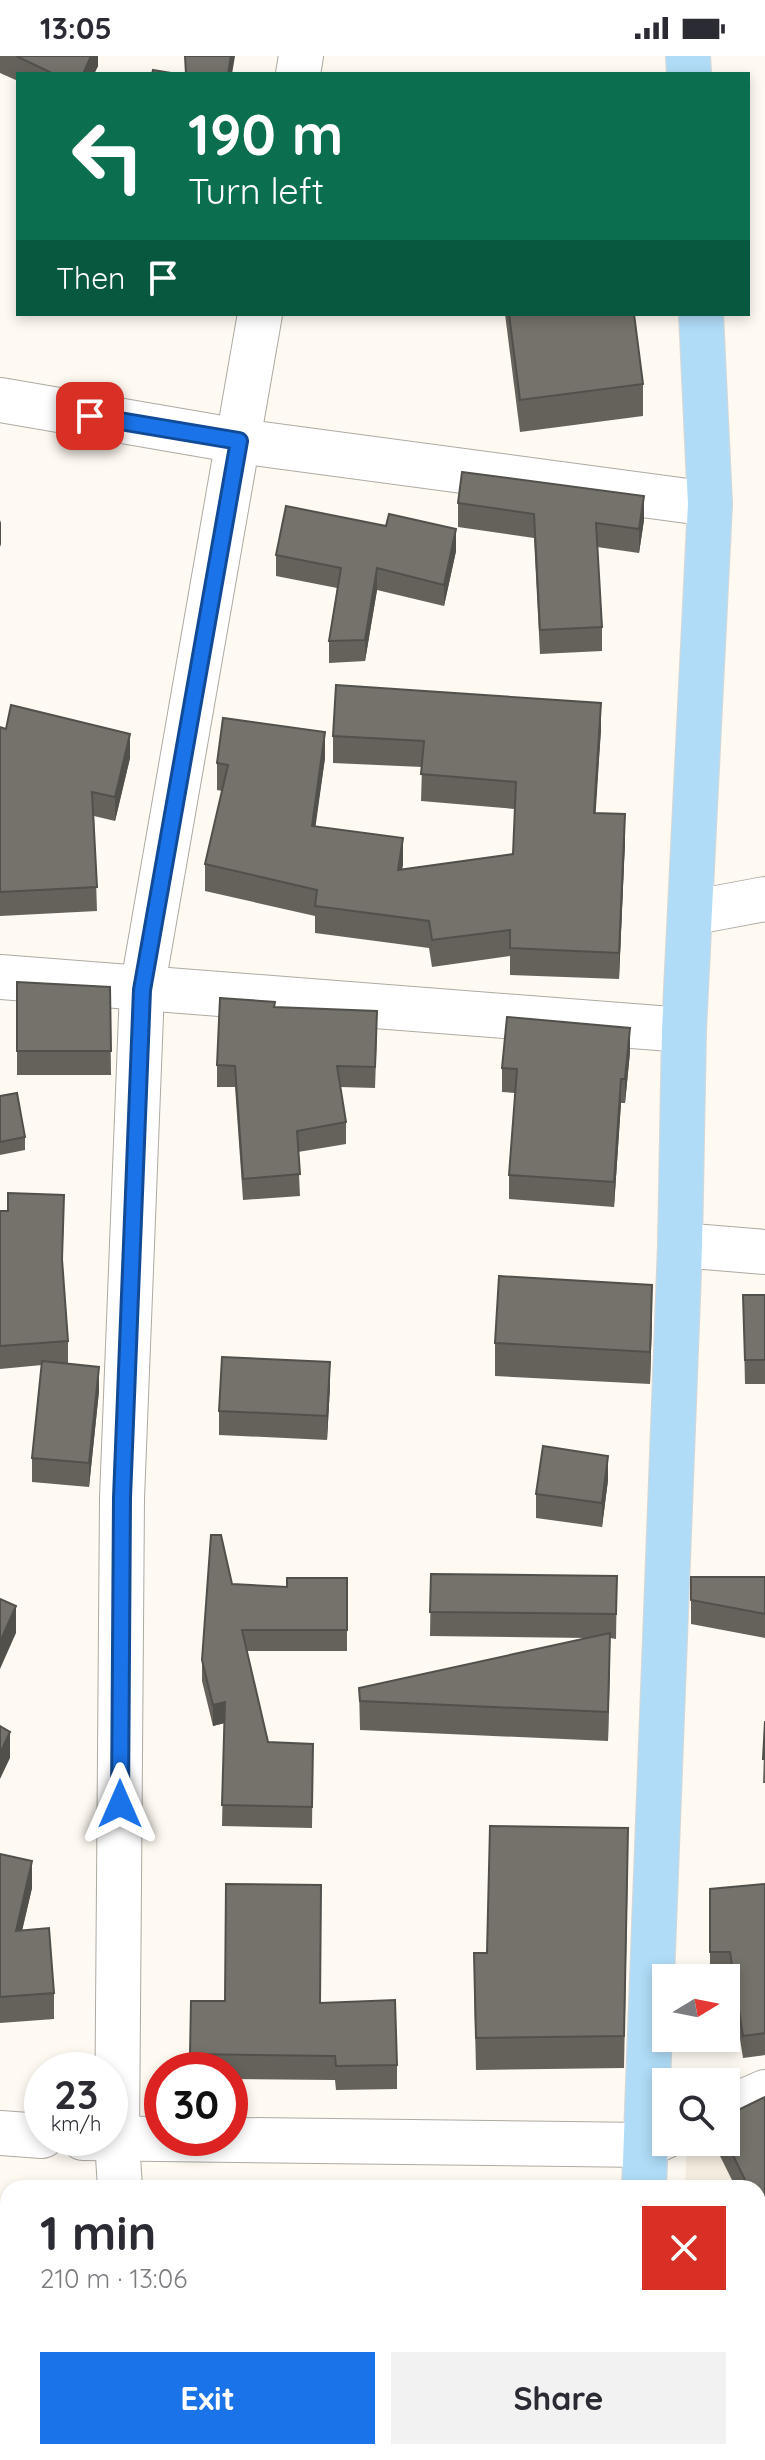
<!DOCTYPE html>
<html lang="en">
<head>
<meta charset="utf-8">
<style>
  :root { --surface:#fff; --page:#f2f2f3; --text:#2b2b33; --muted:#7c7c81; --accent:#1a73e8 }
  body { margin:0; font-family:Quicksand,sans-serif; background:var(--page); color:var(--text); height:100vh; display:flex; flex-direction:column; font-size:30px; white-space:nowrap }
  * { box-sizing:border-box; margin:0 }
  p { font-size:26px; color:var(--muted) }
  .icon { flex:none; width:44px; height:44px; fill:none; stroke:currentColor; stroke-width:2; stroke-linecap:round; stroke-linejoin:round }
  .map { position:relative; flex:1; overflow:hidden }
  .side { position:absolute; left:0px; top:2124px; width:766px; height:280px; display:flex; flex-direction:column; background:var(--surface); border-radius:24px 24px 0 0; box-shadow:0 4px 12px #0003 }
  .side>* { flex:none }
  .top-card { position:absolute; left:16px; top:16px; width:734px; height:244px; border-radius:0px; box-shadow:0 4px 12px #0003; background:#0b6e4f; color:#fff; overflow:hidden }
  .needle { width:52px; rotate:80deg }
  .fabs { position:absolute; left:652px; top:1908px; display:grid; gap:16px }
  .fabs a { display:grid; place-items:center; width:88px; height:88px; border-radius:0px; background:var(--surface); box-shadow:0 4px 12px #0003; font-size:40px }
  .speed { position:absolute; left:24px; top:1996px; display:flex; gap:16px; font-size:40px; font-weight:700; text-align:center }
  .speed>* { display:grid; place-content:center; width:104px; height:104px; border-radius:50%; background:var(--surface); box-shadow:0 4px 12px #0003; line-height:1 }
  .speed small { font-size:20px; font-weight:400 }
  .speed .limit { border:12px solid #d22; background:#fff; color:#111 }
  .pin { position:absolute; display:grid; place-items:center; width:68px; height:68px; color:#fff; margin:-34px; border-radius:16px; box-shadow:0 4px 12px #0006 }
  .me { position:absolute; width:88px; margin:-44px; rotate:0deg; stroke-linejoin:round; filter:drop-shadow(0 0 6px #0008) }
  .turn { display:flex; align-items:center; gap:28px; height:168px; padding:0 40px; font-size:36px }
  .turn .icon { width:104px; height:104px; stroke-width:2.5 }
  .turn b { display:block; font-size:56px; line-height:68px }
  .then { display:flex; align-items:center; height:76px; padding:0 40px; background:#0003; gap:16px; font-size:30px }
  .round { display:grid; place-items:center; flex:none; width:84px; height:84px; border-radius:0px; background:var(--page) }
  .summary { display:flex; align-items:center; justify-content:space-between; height:136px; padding:0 40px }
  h1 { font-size:48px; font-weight:800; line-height:60px }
  .button { display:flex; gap:16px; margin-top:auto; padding:16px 40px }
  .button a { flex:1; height:92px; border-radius:0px; background:var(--accent); color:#fff; font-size:32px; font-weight:800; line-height:92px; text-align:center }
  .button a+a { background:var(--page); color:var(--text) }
  .status { display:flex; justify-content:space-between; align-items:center; height:56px; padding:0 40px; background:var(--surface); direction:ltr }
  .status svg { height:22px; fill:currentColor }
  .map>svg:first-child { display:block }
  .built { fill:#f5eddf }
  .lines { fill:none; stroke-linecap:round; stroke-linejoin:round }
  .minor-casing { stroke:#aeaaa2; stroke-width:46 }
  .major-casing { stroke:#d7d7d6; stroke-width:46 }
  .minor { stroke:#fff; stroke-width:44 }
  .major { stroke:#b0dcf7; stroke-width:44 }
  .wall { fill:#65625c }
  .shaded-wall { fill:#52504b }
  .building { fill:#75726b; stroke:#52504b; stroke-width:2 }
  .route-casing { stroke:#114b97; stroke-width:20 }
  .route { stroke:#1a73e8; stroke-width:14 }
</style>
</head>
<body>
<div class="status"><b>13:05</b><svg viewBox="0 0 49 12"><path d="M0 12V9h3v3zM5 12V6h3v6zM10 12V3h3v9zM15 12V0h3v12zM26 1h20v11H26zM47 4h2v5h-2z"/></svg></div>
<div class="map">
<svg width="765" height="2404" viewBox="0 0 765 2404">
  <rect width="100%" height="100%" fill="#fef9f1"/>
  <!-- built -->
  <polygon class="built" points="765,2041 765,2404 690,2404 687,2396 758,2396 758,2132 685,2132 687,2086 726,2086"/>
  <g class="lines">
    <!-- minor casing -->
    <g class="minor-casing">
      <g id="minor">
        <polyline points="298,18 301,0"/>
        <polyline points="0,344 239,385 710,448"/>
        <polyline points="690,857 765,843"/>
        <polyline points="0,921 684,974"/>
        <polyline points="680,1189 765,1196"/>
        <polyline points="726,2053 765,2036"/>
        <polyline points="0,2077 42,2080"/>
        <polyline points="83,2082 646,2089 666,2080"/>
        <polyline points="120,2132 117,2084 122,1442 142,934 260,258"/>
        <polyline points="0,2268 8,2271"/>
        <polyline points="142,2396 143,2404"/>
        <polyline points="519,2396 555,2404"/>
      </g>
    </g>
    <!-- major casing -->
    <g class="major-casing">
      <g id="major">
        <polyline points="688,0 689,18"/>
        <polyline points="644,2132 680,1189 684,974 710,448 701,258"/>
        <polyline points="632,2404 632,2396"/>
      </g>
    </g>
    <!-- minor -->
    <use href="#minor" class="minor"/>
    <!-- major -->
    <use href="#major" class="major"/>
  </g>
  <!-- wall -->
  <g class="wall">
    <polygon points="0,0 98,0 98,10 94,18 18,18 18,25 0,17"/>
    <polygon points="505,258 634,258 643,328 643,360 520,376"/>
    <polygon points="458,447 644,464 639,497 597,491 602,571 602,595 540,598 534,482 458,471"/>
    <polygon points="456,495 444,550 377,534 365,605 329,607 329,585 337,532 276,520 276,499"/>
    <polygon points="0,671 130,702 115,765 94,760 97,855 0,860"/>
    <polygon points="601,673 595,757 625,785 619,923 510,919 510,900 432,911 429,892 315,877 315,860 205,835 205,808 222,735 217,734 217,707 325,702 315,770 403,808 402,813 513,798 515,753 421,745 422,711 333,707 333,680"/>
    <polygon points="17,926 110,931 111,1019 17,1019"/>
    <polygon points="275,951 377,976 375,1032 340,1031 346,1066 346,1088 298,1096 300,1140 243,1144 235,1031 217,1031 217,1009"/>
    <polygon points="630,996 625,1047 621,1047 614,1151 509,1143 509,1119 515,1037 502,1036 502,1012"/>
    <polygon points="0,1040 25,1081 25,1094 0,1099"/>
    <polygon points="0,1155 64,1161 62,1210 68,1285 68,1307 65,1307 99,1335 89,1431 32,1426 32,1402 42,1309 0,1313"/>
    <polygon points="743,1239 765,1239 765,1328 745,1328"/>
    <polygon points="652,1261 650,1328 495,1320 495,1287"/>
    <polygon points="330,1330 327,1384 219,1379 219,1355"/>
    <polygon points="608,1424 602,1471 536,1462 536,1438"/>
    <polygon points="431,1518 617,1520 616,1583 610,1582 608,1685 360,1674 359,1632 587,1582 430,1580"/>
    <polygon points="765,1521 765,1582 691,1568 691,1544"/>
    <polygon points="347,1522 347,1595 247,1595 268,1686 313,1688 312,1772 222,1770 224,1667 213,1670 202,1625 202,1604 232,1528 287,1531"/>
    <polygon points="765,1665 765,1727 763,1727"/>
    <polygon points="0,1798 32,1832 22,1874 54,1937 54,1963 0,1967"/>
    <polygon points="628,1805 624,2012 476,2014 474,1929 487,1897"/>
    <polygon points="765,1828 765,1999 743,2002 730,1918 710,1918 710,1833"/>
    <polygon points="191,1945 320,1947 397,2009 397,2033 336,2034 335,2024 230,2023 230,2014 190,2014"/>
    <polygon points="765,2041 765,2213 758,2214 758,2132 736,2132 716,2092 716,2086 726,2086 726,2060"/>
    <polygon points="758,2257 765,2404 753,2404 750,2396 758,2396"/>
    <polygon points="0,2293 8,2294 8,2365 1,2364 0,2371"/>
  </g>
  <!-- shaded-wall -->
  <g class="shaded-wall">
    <polygon points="91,0 98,0 98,10 94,18 83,18"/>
    <polygon points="231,0 235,0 232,18 228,18"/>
    <polygon points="644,440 644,464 639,497 639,473"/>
    <polygon points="1,464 1,488 0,491 0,467"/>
    <polygon points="456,473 456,495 444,550 444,529"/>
    <polygon points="377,512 377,534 365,605 365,584"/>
    <polygon points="601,647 601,673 594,783 594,757"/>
    <polygon points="325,676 325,702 312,796 312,770"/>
    <polygon points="130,678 130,702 115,765 115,741"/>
    <polygon points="625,758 625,785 619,923 619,897"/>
    <polygon points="403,782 403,808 398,840 398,814"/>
    <polygon points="630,972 630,996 625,1047 625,1023"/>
    <polygon points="621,1023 621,1047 614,1151 614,1126"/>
    <polygon points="652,1229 652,1261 650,1328 650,1296"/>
    <polygon points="330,1306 330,1330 327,1384 327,1360"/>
    <polygon points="99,1311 99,1335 89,1431 89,1407"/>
    <polygon points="608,1400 608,1424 602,1471 602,1447"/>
    <polygon points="16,1550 16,1577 0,1613 0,1586"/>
    <polygon points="610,1577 610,1607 608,1685 608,1656"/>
    <polygon points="225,1646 225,1667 213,1670 213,1649"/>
    <polygon points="10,1676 10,1702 0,1723 0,1697"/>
    <polygon points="32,1805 32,1832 16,1901 16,1875"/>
  </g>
  <!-- building -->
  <g class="building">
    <polygon points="16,0 91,0 83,18 54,18"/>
    <polygon points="185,0 231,0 228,18 186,18"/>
    <polygon points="153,14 177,18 152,18"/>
    <polygon points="509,258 634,258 643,328 520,344"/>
    <polygon points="462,416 644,440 639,473 596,467 602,571 540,574 534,458 458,447"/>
    <polygon points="286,450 386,470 389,458 456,473 444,529 377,512 365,584 329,585 341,512 276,499"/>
    <polygon points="336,629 601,647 594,757 625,758 619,897 510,892 510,874 432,884 429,865 315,850 317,834 205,808 228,709 217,707 223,662 325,676 312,770 403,782 398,814 513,798 516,726 421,718 424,685 333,680"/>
    <polygon points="11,649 130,678 115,741 92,736 97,831 0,836 0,671 6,673"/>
    <polygon points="17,926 110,931 111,995 17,995"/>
    <polygon points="220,942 275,946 274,951 377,955 375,1011 337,1010 346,1066 297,1075 300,1118 243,1123 235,1010 217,1009"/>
    <polygon points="507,961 630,972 625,1023 621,1023 614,1126 509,1119 517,1013 502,1012"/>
    <polygon points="17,1037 25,1081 0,1086 0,1040"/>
    <polygon points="8,1137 64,1139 62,1203 68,1285 0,1290 0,1155 8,1155"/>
    <polygon points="499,1220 652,1229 650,1296 495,1287"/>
    <polygon points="743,1239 765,1239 765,1304 745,1304"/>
    <polygon points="222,1301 330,1306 327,1360 219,1355"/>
    <polygon points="42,1305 99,1311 89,1407 32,1402"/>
    <polygon points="543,1390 608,1400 602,1447 536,1438"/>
    <polygon points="211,1479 221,1479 232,1528 287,1531 287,1522 347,1522 347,1574 242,1574 268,1686 313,1688 312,1751 222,1749 225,1646 213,1649 202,1604"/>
    <polygon points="431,1518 617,1520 616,1558 430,1556"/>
    <polygon points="691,1521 765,1521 765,1558 691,1544"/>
    <polygon points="0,1543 16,1550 0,1586"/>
    <polygon points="610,1577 608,1656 360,1645 359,1632"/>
    <polygon points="765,1665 765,1703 763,1703"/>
    <polygon points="0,1670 10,1676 0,1697"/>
    <polygon points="490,1770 628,1772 624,1980 476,1982 474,1897 487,1897"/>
    <polygon points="0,1798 32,1805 16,1875 49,1872 54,1937 0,1941"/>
    <polygon points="226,1828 321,1829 320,1947 395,1944 397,2009 336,2010 335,2000 190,1998 191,1945 225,1945"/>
    <polygon points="765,1828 765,1977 743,1980 730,1896 710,1896 710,1833"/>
    <polygon points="765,2041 765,2186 758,2187 758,2132 749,2132 726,2085 726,2060"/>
    <polygon points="765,2255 765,2404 763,2404 758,2390 758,2257"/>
    <polygon points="0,2293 8,2294 8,2342 1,2341 0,2348"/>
  </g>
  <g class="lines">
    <!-- route casing -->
    <g class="route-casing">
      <polyline id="route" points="90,360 239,385 142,934 122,1442 120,1748"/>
    </g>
    <!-- route -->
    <use href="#route" class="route"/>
  </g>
</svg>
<div class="fabs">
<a><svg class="needle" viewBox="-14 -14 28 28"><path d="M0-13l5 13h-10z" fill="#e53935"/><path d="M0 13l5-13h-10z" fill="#7c7c81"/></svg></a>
<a><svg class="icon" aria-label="search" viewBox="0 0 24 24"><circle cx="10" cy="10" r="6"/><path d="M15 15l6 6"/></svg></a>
</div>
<div class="speed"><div>23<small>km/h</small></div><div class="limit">30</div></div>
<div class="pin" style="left:90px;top:360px;background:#d93025"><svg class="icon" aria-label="arrive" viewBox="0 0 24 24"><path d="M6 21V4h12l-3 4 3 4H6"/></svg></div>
<svg class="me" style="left:120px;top:1748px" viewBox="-20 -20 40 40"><path d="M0-17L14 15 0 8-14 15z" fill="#1a73e8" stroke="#fff" stroke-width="4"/></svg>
<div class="top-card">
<div class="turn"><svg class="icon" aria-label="left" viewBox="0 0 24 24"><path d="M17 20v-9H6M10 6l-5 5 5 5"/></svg><div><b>190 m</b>Turn left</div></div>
<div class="then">Then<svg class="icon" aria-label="arrive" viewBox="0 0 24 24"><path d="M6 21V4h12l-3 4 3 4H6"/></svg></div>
</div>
<section class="side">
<div class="summary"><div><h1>1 min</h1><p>210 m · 13:06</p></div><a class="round" style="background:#d93025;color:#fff"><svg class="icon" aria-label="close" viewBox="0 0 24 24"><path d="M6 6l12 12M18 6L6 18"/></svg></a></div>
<div class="button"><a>Exit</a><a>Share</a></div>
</section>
</div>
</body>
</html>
